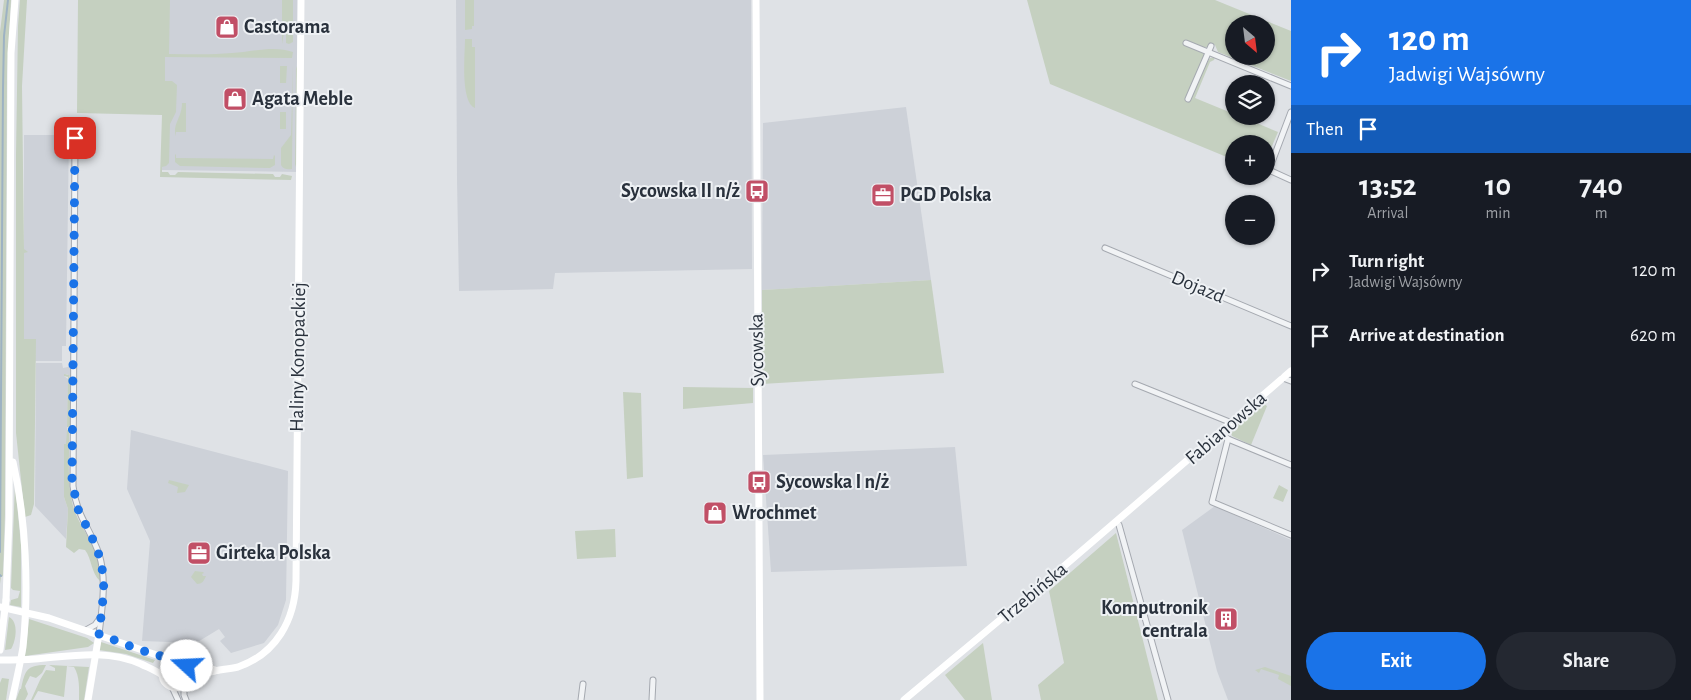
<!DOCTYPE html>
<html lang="en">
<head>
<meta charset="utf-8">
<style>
  :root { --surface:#171b24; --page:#242831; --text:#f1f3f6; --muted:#9ea1a6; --accent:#1a73e8 }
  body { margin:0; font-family:"Alegreya Sans",sans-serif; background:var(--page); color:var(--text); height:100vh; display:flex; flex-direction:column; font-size:19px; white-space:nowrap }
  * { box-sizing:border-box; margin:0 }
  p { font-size:16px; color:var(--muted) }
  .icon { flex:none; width:28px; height:28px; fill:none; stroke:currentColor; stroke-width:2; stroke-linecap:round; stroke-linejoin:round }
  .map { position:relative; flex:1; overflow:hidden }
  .details { display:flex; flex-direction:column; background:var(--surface); width:400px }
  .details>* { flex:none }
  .top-card { background:#1a73e8; color:#fff; overflow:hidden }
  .needle { width:32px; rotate:152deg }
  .buttons { position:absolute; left:1225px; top:15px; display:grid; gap:10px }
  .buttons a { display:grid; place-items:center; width:50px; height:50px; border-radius:50%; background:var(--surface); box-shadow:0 1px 4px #0004; font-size:25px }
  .pin { position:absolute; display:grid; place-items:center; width:42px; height:42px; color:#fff; margin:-21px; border-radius:10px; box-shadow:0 2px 8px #0006 }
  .me { position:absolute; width:55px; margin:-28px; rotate:290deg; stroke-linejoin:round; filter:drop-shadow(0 0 4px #0008) }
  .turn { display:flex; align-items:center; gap:18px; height:105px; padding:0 15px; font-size:22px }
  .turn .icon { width:65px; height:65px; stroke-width:2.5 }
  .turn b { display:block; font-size:35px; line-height:42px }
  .then { display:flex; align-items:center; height:48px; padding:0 15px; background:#0003; gap:10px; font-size:19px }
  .eta { display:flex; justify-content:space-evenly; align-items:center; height:85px; text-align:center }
  .eta b { font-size:30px; font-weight:700; line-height:35px }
  .cta { display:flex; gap:10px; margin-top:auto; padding:10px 15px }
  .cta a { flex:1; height:58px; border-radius:30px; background:var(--accent); color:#fff; font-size:20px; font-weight:700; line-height:58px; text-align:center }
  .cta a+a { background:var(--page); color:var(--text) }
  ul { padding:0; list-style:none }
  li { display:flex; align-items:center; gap:15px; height:65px; padding:0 15px }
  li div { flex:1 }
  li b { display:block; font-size:19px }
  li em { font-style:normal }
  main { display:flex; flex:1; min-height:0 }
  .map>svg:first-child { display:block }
  .built { fill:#cdd1d8 }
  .green { fill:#c5d0c0; fill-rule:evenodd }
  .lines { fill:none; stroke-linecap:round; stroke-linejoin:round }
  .stream { stroke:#9db2c3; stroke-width:2 }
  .street-casing { stroke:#a5a9b0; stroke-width:7 }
  .street { stroke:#f1f3f5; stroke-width:5 }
  .secondary { stroke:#fff; stroke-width:7 }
  .secondary-bridge { stroke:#fff; stroke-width:7 }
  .route { stroke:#1a73e8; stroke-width:9; stroke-dasharray:0 16.2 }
  .labels { text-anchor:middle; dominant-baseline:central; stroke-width:4; stroke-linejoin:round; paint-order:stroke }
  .poi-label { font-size:20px; font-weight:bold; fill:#29313c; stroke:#eef1f4; text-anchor:start }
  .street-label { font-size:20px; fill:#29313c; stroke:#eef1f4 }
</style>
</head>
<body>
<main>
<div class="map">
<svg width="1291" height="700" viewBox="0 0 1291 700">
  <rect width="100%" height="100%" fill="#dfe2e6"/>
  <!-- built -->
  <g class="built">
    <polygon points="164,0 301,0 299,172 162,170"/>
    <polygon points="456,0 751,0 752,269 555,273 553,289 459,291 457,179"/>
    <polygon points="906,107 931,280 762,290 763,123"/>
    <polygon points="24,135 69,135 66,346 62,346 62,361 24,361"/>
    <polygon points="36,363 62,363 63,368 68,367 71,363 71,378 67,374 64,376 68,379 67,445 64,445 64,497 68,509 66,539 35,506"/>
    <polygon points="131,430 288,471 286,600 278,625 264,643 231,653 220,641 225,637 219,629 196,643 142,641 150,541 127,489"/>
    <polygon points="955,447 967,566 771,572 763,455"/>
    <polygon points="1215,506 1291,540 1291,700 1228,700 1217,671 1182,530"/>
  </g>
  <!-- green -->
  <g class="green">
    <polygon points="4,0 11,0 7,75 5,514 3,576 1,577 0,584 0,32"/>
    <polygon points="20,0 27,0 22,86 24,249 28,252 24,253 24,339 36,339 34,504 31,515 25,517 16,433 16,155 18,26"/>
    <path d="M78,0H170L169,54C190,54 211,55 232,53C250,52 275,45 293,52L292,58L165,57V81H172L177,85L176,112L170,124L169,163L166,166L162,167V172H168L170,175H175L178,172L273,174L275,177H280L282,174L292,176L291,180L160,177L162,115L77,113Z"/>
    <polygon points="282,0 293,0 293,42 289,44 286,43 286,33 284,33 282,44"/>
    <polygon points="465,0 474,0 474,26 472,26 472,29 465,30"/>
    <path d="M1027,0H1215L1291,31V81L1218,52L1215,45L1210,43L1208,47H1202L1205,56L1202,61L1207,63L1210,58L1215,57L1214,60L1210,62L1195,98L1234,114V116H1240L1278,132L1266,160V144H1234V160L1050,84ZM1234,24H1266V56H1234Z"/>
    <path d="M465,39H472V47H475V108C460,102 465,54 465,39Z"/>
    <path d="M293,64L292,169C287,170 283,169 281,165V148L291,135Z"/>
    <polygon points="280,66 287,66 286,83 280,83"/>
    <polygon points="296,66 297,69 296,164 295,167"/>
    <path d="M182,103H186V132H176V136C172,124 182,118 182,103Z"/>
    <rect x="280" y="112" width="6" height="17"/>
    <polygon points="176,154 176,158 273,159 274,155 275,156 275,165 270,168 180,166 175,162 175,155"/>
    <polygon points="931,280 944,373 762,384 762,290"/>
    <polygon points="64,374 69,375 70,378 70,427 67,427 68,377 64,376"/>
    <polygon points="683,387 753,388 753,403 683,409"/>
    <polygon points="623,392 641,393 643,477 627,479"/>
    <polygon points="1262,403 1267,406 1251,445 1232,436 1230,430"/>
    <path d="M67,430H69C70,459 65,492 78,519C87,537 105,559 100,581C91,573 92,559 85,550L79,549L74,553L66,547L68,509L64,497V444H66Z"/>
    <polygon points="169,480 189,485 185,492 177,493 178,487 168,483"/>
    <polygon points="15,483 21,545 21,607 10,605 11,600 18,598 20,591 13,590 11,588"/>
    <polygon points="1279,485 1288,490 1283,502 1273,498"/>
    <polygon points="615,529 616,557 577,559 575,531"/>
    <polygon points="1116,533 1158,700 1041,700 1038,685 1064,663 1049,591"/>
    <path d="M195,571L203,572L204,573L202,574L203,576H206C204,581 202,584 197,584L191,577Z"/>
    <path d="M9,617C19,622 16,641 11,649L5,650Z"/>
    <polygon points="29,619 87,638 94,643 88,647 25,656"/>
    <polygon points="101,642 155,660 153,663 126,654 99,650"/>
    <polygon points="983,643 992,700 965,700 945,675"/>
    <path d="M46,665L42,673L36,678L30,676L25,686L28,694L25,700H16L20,689H21C25,671 26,665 46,665Z"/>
    <path d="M49,665L89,667L84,700H79C79,689 80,677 74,667L67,666L64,697L38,691L33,700H31L40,680L46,670L55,671V668Z"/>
    <polygon points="1265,667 1291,676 1291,686 1278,679 1279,675 1261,669 1259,673 1255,670"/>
    <polygon points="2,678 9,679 6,700 0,700 0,683"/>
  </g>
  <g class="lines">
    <!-- stream -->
    <g class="stream">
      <polyline points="0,552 3,88 4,36 8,0"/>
      <polyline points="0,575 1,576"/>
    </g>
    <!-- street casing -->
    <g class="street-casing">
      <g id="street">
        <polyline points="1186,43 1291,86"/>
        <polyline points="1188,99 1211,46"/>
        <polyline points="1291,112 1269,170 1291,180"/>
        <path d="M75,138L73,486C76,515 90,528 99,554C107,579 102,609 99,634"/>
        <polyline points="1105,248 1291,326"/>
        <polyline points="1283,378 1291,381"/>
        <polyline points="1135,384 1232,423"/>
        <polyline points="1220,433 1228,439 1291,465"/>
        <polyline points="1228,439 1212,502 1291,535"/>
        <polyline points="1117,522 1119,525 1168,700"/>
        <polyline points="86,630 95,625 100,618"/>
        <polyline points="184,685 184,695 186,700"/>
        <polyline points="172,687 178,700"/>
        <polyline points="581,700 583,684"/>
        <polyline points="652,700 653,680"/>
      </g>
    </g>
    <!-- street -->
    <use href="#street" class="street"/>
    <!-- secondary -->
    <g class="secondary">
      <polyline points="756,0 760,700"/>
      <polyline points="6,600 9,518 11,53 15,0"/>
      <polyline points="0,607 49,618 174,661"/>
      <path d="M0,660C12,660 23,660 35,659C72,656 106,649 141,664C149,668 155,670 162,675"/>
      <circle cx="176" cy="674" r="14"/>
      <polyline points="188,668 209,668 215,670"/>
      <path d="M189,678C198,676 206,673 215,671C222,669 230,669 238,667C276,654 295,620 296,581L301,0"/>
      <path d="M12,700C16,682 20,665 23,647C29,589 26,519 13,462"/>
      <polyline points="88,700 99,634"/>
      <polyline points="904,700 1056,573 1291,371"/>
    </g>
    <!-- secondary-bridge -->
    <polyline class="secondary-bridge" points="0,650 6,600"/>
  </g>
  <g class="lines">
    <!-- route -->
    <path class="route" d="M75,138L72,478L77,507L97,548L102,567L104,590L99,634C115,640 131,647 147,652C157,656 180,659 187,666"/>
  </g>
  <!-- icons -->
  <defs>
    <g id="shop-square" transform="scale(1.25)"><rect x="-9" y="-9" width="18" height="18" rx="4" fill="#c14f66" stroke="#eef1f4"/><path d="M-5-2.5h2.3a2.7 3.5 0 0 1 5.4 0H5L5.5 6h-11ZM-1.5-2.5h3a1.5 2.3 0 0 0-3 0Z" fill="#fff"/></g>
    <g id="bus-square" transform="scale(1.25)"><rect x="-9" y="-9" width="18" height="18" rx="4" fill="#c14f66" stroke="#eef1f4"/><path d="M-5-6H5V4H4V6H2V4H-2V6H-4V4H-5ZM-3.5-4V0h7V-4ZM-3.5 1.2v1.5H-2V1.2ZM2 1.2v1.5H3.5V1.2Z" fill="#fff"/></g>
    <g id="office-square" transform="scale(1.25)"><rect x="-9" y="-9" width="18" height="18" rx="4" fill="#c14f66" stroke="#eef1f4"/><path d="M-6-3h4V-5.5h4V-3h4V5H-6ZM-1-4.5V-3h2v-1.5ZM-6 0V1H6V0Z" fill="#fff"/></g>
    <g id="building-square" transform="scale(1.25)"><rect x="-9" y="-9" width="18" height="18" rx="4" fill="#c14f66" stroke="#eef1f4"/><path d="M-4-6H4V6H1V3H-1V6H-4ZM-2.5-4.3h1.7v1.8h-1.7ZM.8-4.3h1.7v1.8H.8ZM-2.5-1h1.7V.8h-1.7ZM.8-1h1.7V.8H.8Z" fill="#fff"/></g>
  </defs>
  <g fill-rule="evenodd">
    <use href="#shop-square" x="227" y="27"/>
    <use href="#shop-square" x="235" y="99"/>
    <use href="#bus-square" x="757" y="191"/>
    <use href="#office-square" x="883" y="195"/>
    <use href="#bus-square" x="759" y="482"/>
    <use href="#shop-square" x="715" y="513"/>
    <use href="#office-square" x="199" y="553"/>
    <use href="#building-square" x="1226" y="619"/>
  </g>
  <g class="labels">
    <!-- poi labels -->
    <g class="poi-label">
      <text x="244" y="27">Castorama</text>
      <text x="252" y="99">Agata Meble</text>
      <text x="740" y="191" text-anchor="end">Sycowska II n/ż</text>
      <text x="900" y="195">PGD Polska</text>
      <text x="776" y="482">Sycowska I n/ż</text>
      <text x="732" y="513">Wrochmet</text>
      <text x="216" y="553">Girteka Polska</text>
      <text x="1208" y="608" text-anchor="end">Komputronik<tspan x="1208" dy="23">centrala</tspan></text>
    </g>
    <!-- street labels -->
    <g class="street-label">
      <text transform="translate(1198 287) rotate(23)">Dojazd</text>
      <text transform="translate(757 350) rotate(-91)">Sycowska</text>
      <text transform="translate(298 357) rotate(-89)">Haliny Konopackiej</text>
      <text transform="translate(1226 428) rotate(-41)">Fabianowska</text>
      <text transform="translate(1033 593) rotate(-40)">Trzebińska</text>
    </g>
  </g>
</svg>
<div class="buttons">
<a><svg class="needle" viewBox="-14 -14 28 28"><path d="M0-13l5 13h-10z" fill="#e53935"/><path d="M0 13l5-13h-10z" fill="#9ea1a6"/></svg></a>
<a><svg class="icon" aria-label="layers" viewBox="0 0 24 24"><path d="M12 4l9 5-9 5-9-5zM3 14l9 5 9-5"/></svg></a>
<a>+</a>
<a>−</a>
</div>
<div class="pin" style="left:75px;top:138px;background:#d93025"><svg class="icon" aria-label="arrive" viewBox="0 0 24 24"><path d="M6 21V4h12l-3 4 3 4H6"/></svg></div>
<svg class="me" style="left:187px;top:666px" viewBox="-20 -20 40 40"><circle r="19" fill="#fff"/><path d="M0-13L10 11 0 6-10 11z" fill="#1a73e8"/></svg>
</div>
<section class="details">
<div class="top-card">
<div class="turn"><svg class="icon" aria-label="right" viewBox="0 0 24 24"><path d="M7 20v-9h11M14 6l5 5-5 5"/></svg><div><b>120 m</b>Jadwigi Wajsówny</div></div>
<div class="then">Then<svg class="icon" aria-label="arrive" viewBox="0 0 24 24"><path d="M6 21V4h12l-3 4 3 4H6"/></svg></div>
</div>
<div class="eta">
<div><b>13:52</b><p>Arrival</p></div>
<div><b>10</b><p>min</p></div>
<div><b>740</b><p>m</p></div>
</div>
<ul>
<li><svg class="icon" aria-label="right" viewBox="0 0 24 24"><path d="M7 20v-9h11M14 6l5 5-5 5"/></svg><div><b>Turn right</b><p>Jadwigi Wajsówny</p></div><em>120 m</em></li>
<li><svg class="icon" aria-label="arrive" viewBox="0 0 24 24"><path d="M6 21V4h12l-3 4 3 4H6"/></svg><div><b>Arrive at destination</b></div><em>620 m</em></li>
</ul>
<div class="cta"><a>Exit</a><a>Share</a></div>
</section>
</main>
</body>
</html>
